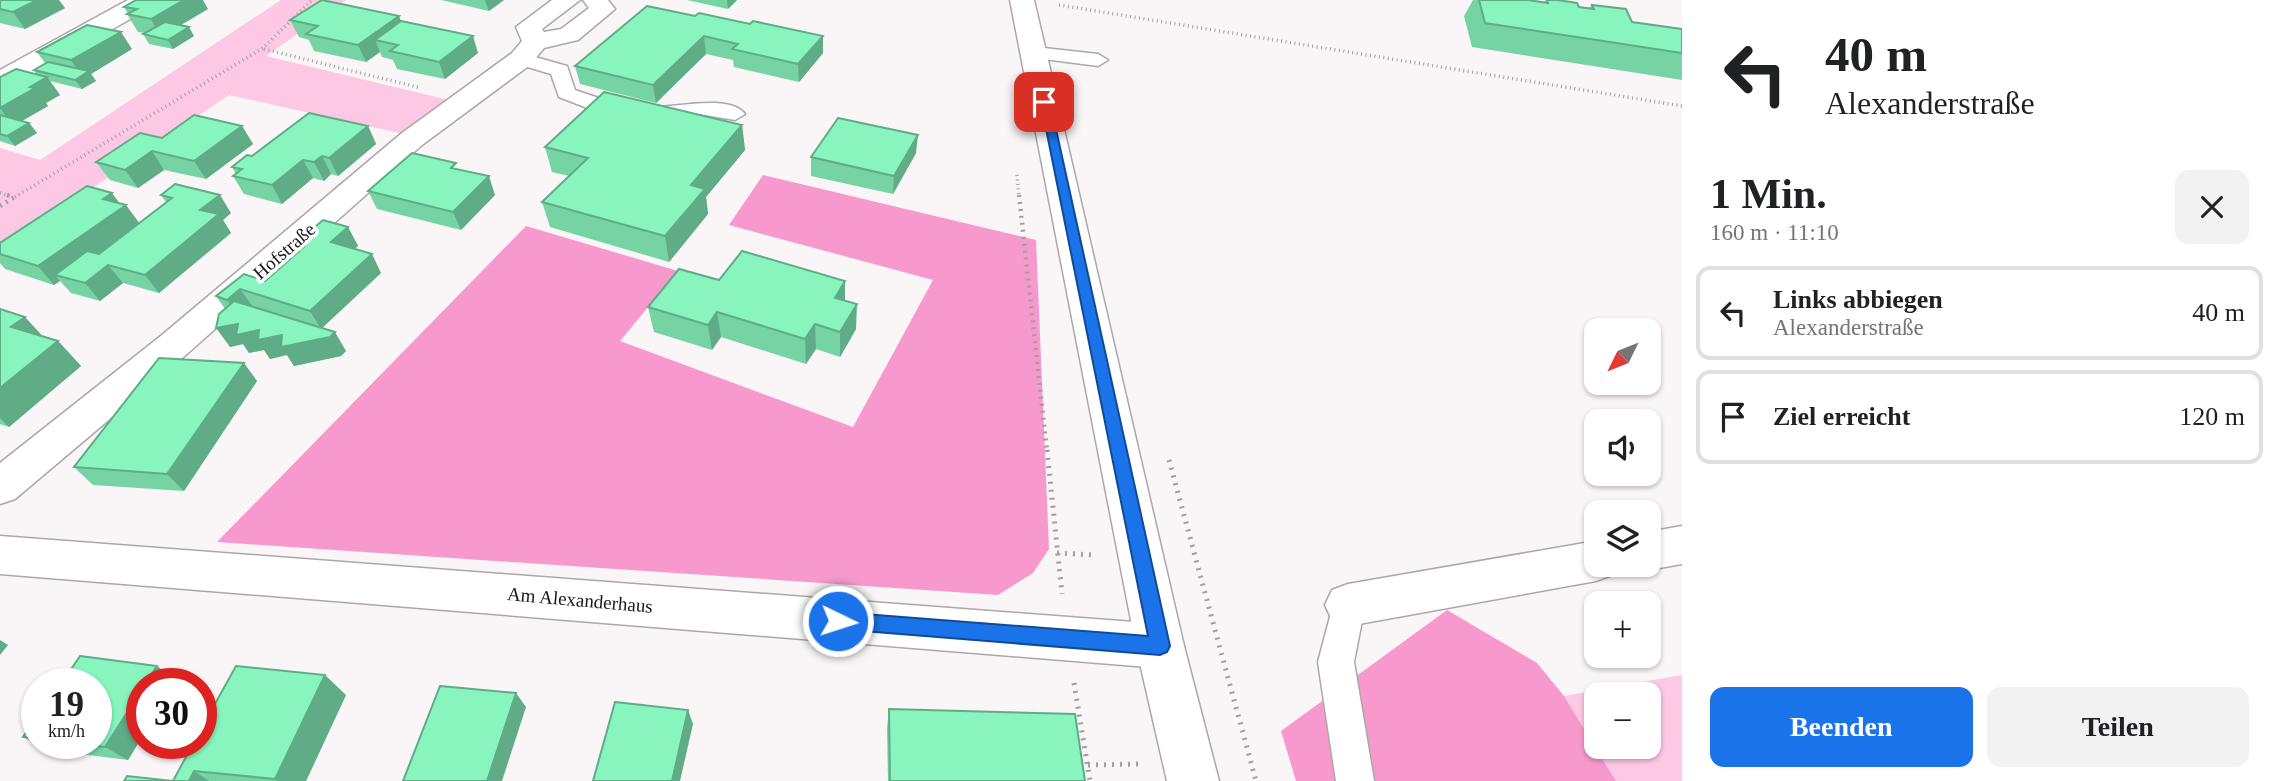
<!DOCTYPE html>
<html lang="de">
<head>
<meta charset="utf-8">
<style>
  :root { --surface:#fff; --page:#f2f2f2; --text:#202124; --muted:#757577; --line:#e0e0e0; --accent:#1a73e8 }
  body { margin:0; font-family:Georgia,serif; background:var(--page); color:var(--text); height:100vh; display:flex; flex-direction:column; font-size:26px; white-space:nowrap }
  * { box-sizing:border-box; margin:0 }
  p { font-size:23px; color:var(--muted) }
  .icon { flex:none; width:38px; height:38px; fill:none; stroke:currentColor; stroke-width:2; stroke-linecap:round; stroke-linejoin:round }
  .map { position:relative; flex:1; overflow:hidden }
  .side { display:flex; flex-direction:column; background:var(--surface); width:595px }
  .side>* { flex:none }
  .hud { background:#fff; color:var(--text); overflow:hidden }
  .needle { width:46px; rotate:227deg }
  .buttons { position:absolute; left:1584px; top:318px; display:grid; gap:14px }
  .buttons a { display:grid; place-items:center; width:77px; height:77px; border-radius:14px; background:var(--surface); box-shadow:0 2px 5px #0004; font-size:35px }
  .speed { position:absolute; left:21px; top:668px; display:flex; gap:14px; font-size:35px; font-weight:700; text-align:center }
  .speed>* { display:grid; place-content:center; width:91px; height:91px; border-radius:50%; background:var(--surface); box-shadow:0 2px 5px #0004; line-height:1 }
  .speed small { font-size:18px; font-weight:400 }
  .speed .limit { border:10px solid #d22; background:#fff; color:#111 }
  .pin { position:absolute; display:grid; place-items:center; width:60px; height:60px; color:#fff; margin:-30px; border-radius:14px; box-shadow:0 4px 10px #0006 }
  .me { position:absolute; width:77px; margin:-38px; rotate:94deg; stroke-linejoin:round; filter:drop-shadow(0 0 5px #0008) }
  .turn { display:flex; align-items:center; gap:24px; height:147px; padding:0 28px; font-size:32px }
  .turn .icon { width:91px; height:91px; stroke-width:2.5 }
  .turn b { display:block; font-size:49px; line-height:60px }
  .round { display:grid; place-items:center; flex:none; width:74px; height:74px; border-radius:14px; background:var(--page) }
  .overview { display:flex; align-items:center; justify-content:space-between; height:119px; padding:0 28px }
  h1 { font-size:42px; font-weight:600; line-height:52px }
  .primary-button { display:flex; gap:14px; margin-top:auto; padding:14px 28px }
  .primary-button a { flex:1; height:80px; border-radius:14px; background:var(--accent); color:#fff; font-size:28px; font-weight:600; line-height:80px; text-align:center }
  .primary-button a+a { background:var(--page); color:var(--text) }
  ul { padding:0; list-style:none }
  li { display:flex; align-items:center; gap:21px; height:94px; margin:0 14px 10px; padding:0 14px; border:4px solid var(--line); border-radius:14px }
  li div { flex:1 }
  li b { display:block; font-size:26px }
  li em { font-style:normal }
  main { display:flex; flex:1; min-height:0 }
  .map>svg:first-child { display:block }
  .green { fill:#fcc8e3; fill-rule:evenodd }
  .forest { fill:#f799cd }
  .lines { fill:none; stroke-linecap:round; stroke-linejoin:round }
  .lane-casing { stroke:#aca7a9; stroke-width:3 }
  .street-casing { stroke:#aca7a9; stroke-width:3 }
  .secondary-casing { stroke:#aca7a9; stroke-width:3 }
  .path-far2 { stroke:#a39fa1; stroke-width:3.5; stroke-dasharray:1 3.5; stroke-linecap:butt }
  .path-far1 { stroke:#a39fa1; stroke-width:4.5; stroke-dasharray:2 5; stroke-linecap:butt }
  .path { stroke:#a39fa1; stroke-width:5; stroke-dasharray:2 6; stroke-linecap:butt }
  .lane { fill:#fff; fill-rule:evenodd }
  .street { fill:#fff; fill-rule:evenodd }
  .secondary { fill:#fff; fill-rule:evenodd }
  .wall { fill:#75d3a4 }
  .shaded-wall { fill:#5fac86 }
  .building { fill:#88f5bf; stroke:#5fac86; stroke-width:2 }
  .route { fill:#1a73e8; stroke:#114b97; stroke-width:2 }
  .labels { text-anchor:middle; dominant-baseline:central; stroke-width:7; stroke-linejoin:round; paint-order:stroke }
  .street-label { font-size:19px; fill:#181717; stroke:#fff }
</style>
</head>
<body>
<main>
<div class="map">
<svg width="1682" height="781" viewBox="0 0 1682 781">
  <rect width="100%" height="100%" fill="#faf5f7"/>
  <!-- green -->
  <g class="green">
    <polygon points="281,0 346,0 266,56 453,101 404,134 229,95 0,251 0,148 40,160"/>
    <path d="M1682,675V781H1616L1564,696ZM1596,695H1648V747H1596Z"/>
  </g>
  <!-- forest -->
  <g class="forest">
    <polygon points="763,175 1036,240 1049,549 1033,573 998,595 217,542 526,226 678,271 620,341 853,427 933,280 729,225"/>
    <polygon points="1447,610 1537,663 1564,696 1616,781 1296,781 1281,731"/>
  </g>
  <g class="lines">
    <!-- lane casing -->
    <g class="lane-casing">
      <g id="lane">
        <polygon points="1035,47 1098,54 1108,60 1098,66 1028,57 1026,53"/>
        <path d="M521,53L567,66L575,90C598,98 619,105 644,107C666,110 729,92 745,114L735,120L692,113L648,120L595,111L559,97L551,74L514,63L511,59L514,55Z"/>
        <polygon points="1348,590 1360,594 1365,605 1354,662 1374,781 1336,781 1318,662 1336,594"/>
      </g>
    </g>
    <!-- street casing -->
    <g class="street-casing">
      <g id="street">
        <polygon points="128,0 158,0 155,5 10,87 0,89 0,70"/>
        <polygon points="552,0 580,0 542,29 544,32 561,29 589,8 583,0 608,0 615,9 578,40 544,48 530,65 422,145 188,353 15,499 0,504 0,463 162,335 402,133 512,53 522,41 516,27"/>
        <polygon points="0,536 1160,624 1177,630 1184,646 1177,662 1160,668 0,574"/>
      </g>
    </g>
    <!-- secondary casing -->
    <g class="secondary-casing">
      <g id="secondary">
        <polygon points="1010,0 1034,0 1184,646 1219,781 1167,781 1136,646"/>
        <polygon points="1682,526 1682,564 1648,570 1634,565 1648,565 1648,532"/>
        <polygon points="1596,541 1596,565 1616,565 1612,575 1596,581 1348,626 1332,620 1325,605 1332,590 1348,584"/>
      </g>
    </g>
    <!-- path-far2 -->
    <g class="path-far2">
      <polyline points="1059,5 1682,106"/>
      <polyline points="264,49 421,88"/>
      <polyline points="1017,175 1019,197"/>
      <polyline points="0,193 13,197"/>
      <polyline points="15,197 263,48 312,0"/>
    </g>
    <!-- path-far1 -->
    <g class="path-far1">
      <polyline points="7,195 13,197"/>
      <polyline points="1019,195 1047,452"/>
      <polyline points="0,206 18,195"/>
    </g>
    <!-- path -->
    <g class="path">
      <polyline points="1047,450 1062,594"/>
      <polyline points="1169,460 1256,781"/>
      <polyline points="1057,553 1094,555"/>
      <polyline points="1074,683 1090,781"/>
      <polyline points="1088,765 1138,764"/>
    </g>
    <!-- lane -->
    <use href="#lane" class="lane"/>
    <!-- street -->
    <use href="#street" class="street"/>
    <!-- secondary -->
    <use href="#secondary" class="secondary"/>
  </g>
  <!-- wall -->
  <g class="wall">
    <polygon points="0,0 65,8 25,29 0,23"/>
    <polygon points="441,0 504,0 489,11"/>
    <polygon points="687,0 737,0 728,9"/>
    <polygon points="1473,0 1528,0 1544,2 1546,0 1558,0 1579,7 1589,8 1592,5 1632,22 1682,29 1682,80 1472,47 1464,16"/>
    <polygon points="647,6 823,53 799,82 734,67 733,60 706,54 656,103 580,84 575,66"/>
    <polygon points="124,7 208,9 180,25 194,36 173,49 149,44 143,34 145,33 138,32 127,14 128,14"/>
    <polygon points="290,20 401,21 478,53 445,79 397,69 393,60 382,57 380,52 366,62 314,51 309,40 299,37"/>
    <polygon points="132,49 91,74 96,81 82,89 50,81 60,95 46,103 48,106 22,121 29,123 37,133 15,146 0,141 0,77 37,75 34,70 45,63 37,52"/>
    <polygon points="742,125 745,150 706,197 708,214 669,262 550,227 542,202 569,176 552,172 545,147"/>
    <polygon points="242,126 253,144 206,179 164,170 138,188 110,180 96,162 162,138"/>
    <polygon points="368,126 376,144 338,176 331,174 324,181 313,178 282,204 244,194 233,176 236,174 232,167 252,156"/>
    <polygon points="916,153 893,194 811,176 811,157"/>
    <polygon points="458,169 495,195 461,230 377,209 368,191"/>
    <polygon points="161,195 231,213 223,220 231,233 159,293 123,283 100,301 71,293 60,281 54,285 5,269 0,263 0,243 119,203 139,223 166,202"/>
    <polygon points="348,227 358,246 354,249 381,273 322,328 346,351 341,356 294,366 287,355 270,359 264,350 249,353 243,344 230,347 225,309 216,296 265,281 300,251 296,243"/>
    <polygon points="719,280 845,301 856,329 840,357 816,349 806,364 721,337 712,350 654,332 648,307"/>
    <polygon points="0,309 44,337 58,341 81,366 9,427 0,424"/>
    <polygon points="257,381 184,491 93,485 74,467"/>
    <polygon points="80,656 157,666 176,681 174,684 142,684 142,737 128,760 48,750 23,737 37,718 37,744 96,744 96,684 61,684"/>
    <polygon points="346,695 306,781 124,781 173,781"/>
    <polygon points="889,709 1085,781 888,781 887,728"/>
  </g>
  <!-- shaded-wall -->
  <g class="shaded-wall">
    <polygon points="37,0 59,0 65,8 25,29 13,12"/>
    <polygon points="184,0 203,0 208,9 161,37 151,19"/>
    <polygon points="485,0 504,0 489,11"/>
    <polygon points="727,0 737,0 728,9"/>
    <polygon points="399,16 406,33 375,40 380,52 366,62 358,45"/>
    <polygon points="189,27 194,36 173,49 168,40"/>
    <polygon points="121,32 132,49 91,74 96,81 82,89 75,80 82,76 71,60"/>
    <polygon points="473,36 478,53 445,79 439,62"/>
    <polygon points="704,36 706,54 656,103 653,85"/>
    <polygon points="823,36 823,53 799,82 798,64"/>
    <polygon points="47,77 60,95 46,103 48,106 13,126 0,108 30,87"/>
    <polygon points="29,123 37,133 15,146 7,136"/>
    <polygon points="742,125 745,150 706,197 708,214 669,262 665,236 691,185"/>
    <polygon points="242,126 253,144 206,179 194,161"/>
    <polygon points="368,126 376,144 338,176 329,158"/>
    <polygon points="918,135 916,153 893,194 894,176"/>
    <polygon points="152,151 164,170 138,188 125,170"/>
    <polygon points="322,156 331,174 324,181 314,162"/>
    <polygon points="303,160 313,178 282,204 272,185"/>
    <polygon points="489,176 495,195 461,230 453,212"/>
    <polygon points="112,193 123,208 126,205 140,224 65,277 55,275 60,281 54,285 38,266 103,199"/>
    <polygon points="220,195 231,213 223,220 231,233 159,293 145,275 200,210"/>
    <polygon points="348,227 358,246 341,261 331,242"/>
    <polygon points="372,254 381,273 321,329 310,311"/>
    <polygon points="108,265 123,283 100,301 85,283"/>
    <polygon points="845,281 845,306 835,298"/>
    <polygon points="240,289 253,307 240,318 227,300"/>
    <polygon points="857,304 856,329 840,357 840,332"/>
    <polygon points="717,312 721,337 712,350 708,325"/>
    <polygon points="25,317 48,342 11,327"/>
    <polygon points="238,324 282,335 335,332 346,351 341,356 294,366 287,355 270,359 264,350 249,353 243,344 230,347 216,328"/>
    <polygon points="815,324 816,349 806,364 805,339"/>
    <polygon points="58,341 81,366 9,427 0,418 0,388"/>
    <polygon points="244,363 257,381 184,491 167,474"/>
    <polygon points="0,640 8,645 0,655"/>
    <polygon points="157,666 176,681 174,684 145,684"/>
    <polygon points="325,675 346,695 306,781 277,781 275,779"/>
    <polygon points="142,689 142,737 128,760 105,747"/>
    <polygon points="516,693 526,707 502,781 487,781"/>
    <polygon points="688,710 693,724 680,781 672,781"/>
    <polygon points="194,771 209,781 189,781"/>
  </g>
  <!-- building -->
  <g class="building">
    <polygon points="0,0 37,0 13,12 0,9"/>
    <polygon points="136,0 184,0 151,19 127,14 137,9 124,7"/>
    <polygon points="322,0 399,16 358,45 306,34 318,26 290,20"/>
    <polygon points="1479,0 1528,0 1548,3 1547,0 1558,0 1577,3 1579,7 1594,9 1592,5 1626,9 1632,22 1682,29 1682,53 1485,23"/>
    <polygon points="647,6 695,16 699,13 750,24 753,21 823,36 798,64 732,49 738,44 704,36 653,85 575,66"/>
    <polygon points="401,21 473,36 439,62 390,51 398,45 375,40"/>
    <polygon points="165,22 189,27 168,40 143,34"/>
    <polygon points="87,25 121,32 71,60 37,52"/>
    <polygon points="48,62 89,71 75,80 34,70"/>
    <polygon points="16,69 47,77 30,87 35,88 0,108 0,77"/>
    <polygon points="604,92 742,125 691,185 705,189 665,236 542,202 588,158 545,147"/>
    <polygon points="309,113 368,126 329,158 322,156 314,162 303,160 272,185 233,176 242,169 232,167 247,155 252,156"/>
    <polygon points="0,115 29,123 7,136 0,134"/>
    <polygon points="194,115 242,126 194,161 152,151 125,170 96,162 140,133 162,138"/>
    <polygon points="838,118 918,135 894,176 811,157"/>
    <polygon points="412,153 456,163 451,168 489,176 453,212 368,191"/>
    <polygon points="175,184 220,195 200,210 219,214 145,275 108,265 85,283 55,275 87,251 99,254 172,198 161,195"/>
    <polygon points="87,186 112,193 103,199 126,205 38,266 0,254 0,243"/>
    <polygon points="323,220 348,227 331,242 372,254 310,311 240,289 227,300 216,296 244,274 265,281 305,246 296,243"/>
    <polygon points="742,251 845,281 835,298 857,304 840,332 815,324 805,339 717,312 708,325 648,307 679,269 719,280"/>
    <polygon points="234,301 335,332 330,337 281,347 282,335 258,340 259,330 236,335 238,324 216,328 219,314"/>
    <polygon points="0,309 25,317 11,327 58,341 0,388"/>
    <polygon points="159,358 244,363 167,474 74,467"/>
    <polygon points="80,656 157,666 145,684 142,684 142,689 105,747 80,744 96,744 96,684 61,684"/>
    <polygon points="236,666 325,675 275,779 194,771 189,781 124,781 127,776 173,781 193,744 201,744 201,729"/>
    <polygon points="440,686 516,693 487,781 403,781"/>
    <polygon points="615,702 688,710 672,781 593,781"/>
    <polygon points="889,709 1075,714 1085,781 890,781"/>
    <polygon points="37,718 37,738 23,737"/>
  </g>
  <!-- route -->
  <polygon class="route" points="1040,99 1050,102 1170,646 1167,652 1160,655 838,629 832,627 829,621 832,614 838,612 1148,636"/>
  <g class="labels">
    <!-- street labels -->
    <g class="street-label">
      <text transform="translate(284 251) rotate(-41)">Hofstraße</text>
      <text transform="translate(580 600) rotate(5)">Am Alexanderhaus</text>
    </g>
  </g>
</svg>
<div class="buttons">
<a><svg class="needle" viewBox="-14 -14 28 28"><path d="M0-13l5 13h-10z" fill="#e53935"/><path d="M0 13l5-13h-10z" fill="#757577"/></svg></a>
<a><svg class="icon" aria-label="sound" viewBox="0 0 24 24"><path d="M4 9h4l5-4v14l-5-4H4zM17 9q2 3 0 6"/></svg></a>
<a><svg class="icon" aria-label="layers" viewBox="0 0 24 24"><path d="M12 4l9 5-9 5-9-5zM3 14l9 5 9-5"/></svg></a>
<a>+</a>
<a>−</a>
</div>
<div class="speed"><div>19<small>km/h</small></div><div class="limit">30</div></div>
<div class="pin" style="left:1044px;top:102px;background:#d93025"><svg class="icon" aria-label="arrive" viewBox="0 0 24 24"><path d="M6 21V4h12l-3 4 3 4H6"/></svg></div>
<svg class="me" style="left:838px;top:621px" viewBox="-20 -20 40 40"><circle r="17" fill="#1a73e8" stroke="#fff" stroke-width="3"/><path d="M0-11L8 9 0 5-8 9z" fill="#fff"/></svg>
</div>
<section class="side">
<div class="hud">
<div class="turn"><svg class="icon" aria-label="left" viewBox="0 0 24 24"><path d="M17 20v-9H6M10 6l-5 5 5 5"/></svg><div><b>40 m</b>Alexanderstraße</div></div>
</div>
<div class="overview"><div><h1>1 Min.</h1><p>160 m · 11:10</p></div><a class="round"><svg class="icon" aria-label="close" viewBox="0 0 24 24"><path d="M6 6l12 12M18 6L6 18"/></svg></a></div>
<ul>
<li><svg class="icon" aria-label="left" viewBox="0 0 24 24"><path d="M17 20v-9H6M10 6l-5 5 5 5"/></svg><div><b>Links abbiegen</b><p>Alexanderstraße</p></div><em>40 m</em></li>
<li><svg class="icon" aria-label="arrive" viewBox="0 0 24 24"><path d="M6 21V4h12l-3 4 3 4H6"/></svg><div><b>Ziel erreicht</b></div><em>120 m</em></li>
</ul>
<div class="primary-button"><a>Beenden</a><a>Teilen</a></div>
</section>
</main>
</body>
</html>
